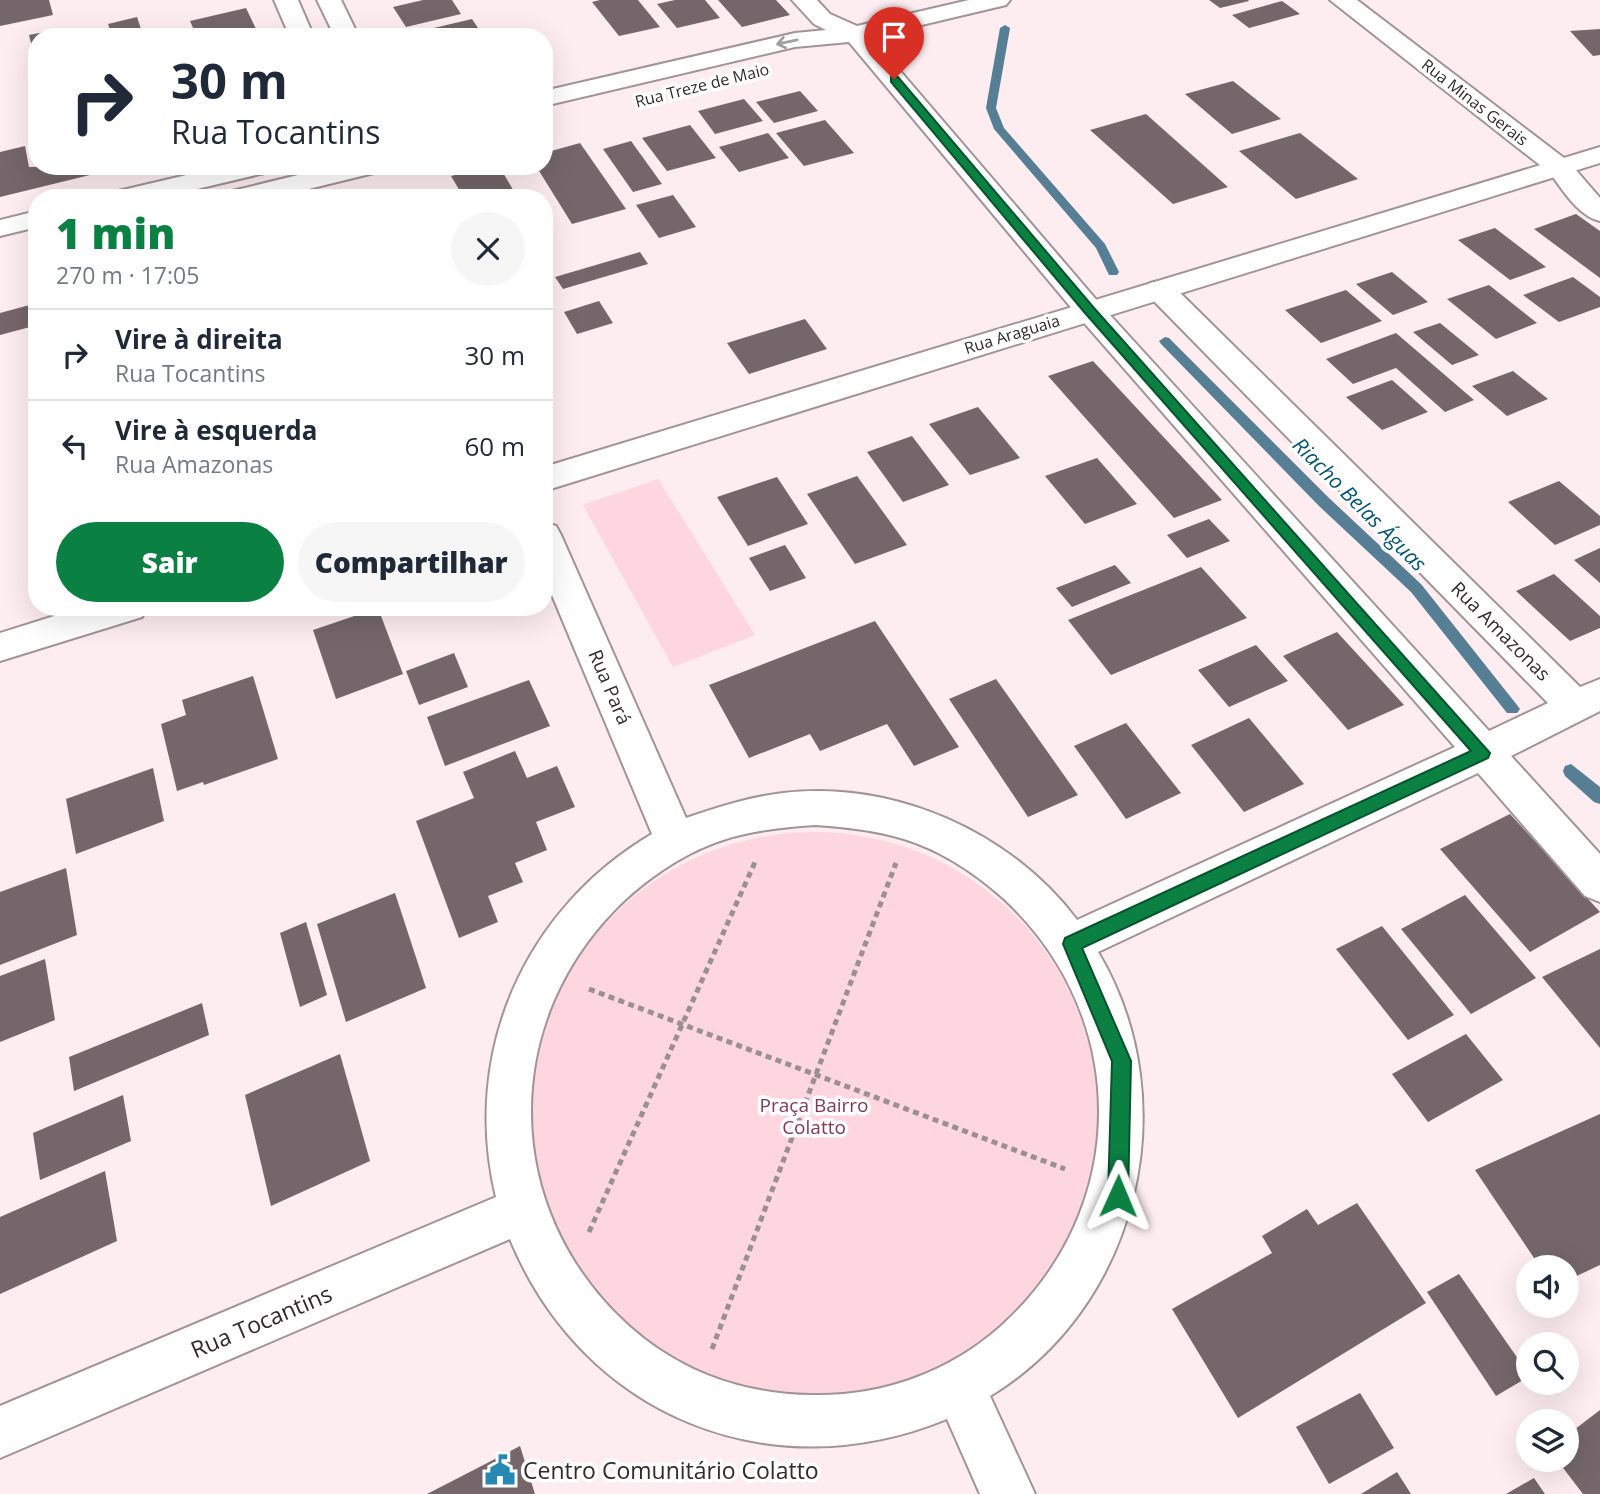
<!DOCTYPE html>
<html lang="pt">
<head>
<meta charset="utf-8">
<style>
  :root { --surface:#fff; --page:#f6f6f7; --text:#1f2937; --muted:#747a83; --line:#e0e1e3; --accent:#0b8043 }
  body { margin:0; font-family:"Open Sans",sans-serif; background:var(--page); color:var(--text); height:100vh; display:flex; flex-direction:column; font-size:26px; white-space:nowrap }
  * { box-sizing:border-box; margin:0 }
  p { font-size:23px; color:var(--muted) }
  .icon { flex:none; width:38px; height:38px; fill:none; stroke:currentColor; stroke-width:2; stroke-linecap:round; stroke-linejoin:round }
  .map { position:relative; flex:1; overflow:hidden }
  .panel { position:absolute; left:28px; top:189px; width:525px; height:427px; display:flex; flex-direction:column; background:var(--surface); border-radius:28px; box-shadow:0 7px 28px #0002 }
  .panel>* { flex:none }
  .hud { position:absolute; left:28px; top:28px; width:525px; height:147px; border-radius:28px; box-shadow:0 7px 28px #0002; background:#fff; color:var(--text); overflow:hidden }
  .controls { position:absolute; left:1516px; top:1255px; display:grid; gap:14px }
  .controls a { display:grid; place-items:center; width:63px; height:63px; border-radius:50%; background:var(--surface); box-shadow:0 7px 28px #0002; font-size:35px }
  .pin { position:absolute; display:grid; place-items:center; width:60px; height:60px; color:#fff; margin:-72px -30px; border-radius:50% 50% 50% 0; rotate:-45deg; box-shadow:0 0 7px #0007 }
  .pin .icon { rotate:45deg }
  .me { position:absolute; width:77px; margin:-38px; rotate:1deg; stroke-linejoin:round; filter:drop-shadow(0 0 5px #0008) }
  .turn { display:flex; align-items:center; gap:24px; height:147px; padding:0 28px; font-size:32px }
  .turn .icon { width:91px; height:91px; stroke-width:2.5 }
  .turn b { display:block; font-size:49px; line-height:60px }
  .round { display:grid; place-items:center; flex:none; width:74px; height:74px; border-radius:37px; background:var(--page) }
  .head { display:flex; align-items:center; justify-content:space-between; height:119px; padding:0 28px }
  h1 { font-size:42px; font-weight:800; line-height:52px; color:var(--accent) }
  .cta { display:flex; gap:14px; margin-top:auto; padding:14px 28px }
  .cta a { flex:1; height:80px; border-radius:42px; background:var(--accent); color:#fff; font-size:28px; font-weight:800; line-height:80px; text-align:center }
  .cta a+a { background:var(--page); color:var(--text) }
  ul { padding:0; list-style:none }
  li { display:flex; align-items:center; gap:21px; height:91px; padding:0 28px; border-top:2px solid var(--line) }
  li div { flex:1 }
  li b { display:block; font-size:26px }
  li em { font-style:normal }
  .map>svg:first-child { display:block }
  .green { fill:#fdd6e0 }
  .lines { fill:none; stroke-linecap:round; stroke-linejoin:round }
  .stream { fill:#567e94; fill-rule:evenodd }
  .building { fill:#74666a }
  .street-casing { stroke:#a29397; stroke-width:4 }
  .secondary-casing { stroke:#a29397; stroke-width:4 }
  .path { stroke:#9a8f92; stroke-width:5; stroke-dasharray:6 4.5; stroke-linecap:butt }
  .street { fill:#fff; fill-rule:evenodd }
  .secondary { fill:#fff; fill-rule:evenodd }
  .oneway { stroke:#a2a0a0 }
  .route { fill:#0b8043; stroke:#07532c; stroke-width:2 }
  .labels { text-anchor:middle; dominant-baseline:central; stroke-width:7; stroke-linejoin:round; paint-order:stroke }
  .far-street-label { font-size:16px; fill:#312b2d; stroke:#fff }
  .street-label { font-size:19px; fill:#312b2d; stroke:#fff }
  .park-label { font-size:19px; fill:#843953; stroke:#fff }
  .water-label { font-size:21px; font-style:italic; fill:#035675; stroke:#fff }
  .near-street-label { font-size:23px; fill:#312b2d; stroke:#fff }
  .near-poi-label { font-size:23px; fill:#312b2d; stroke:#fff; text-anchor:start }
</style>
</head>
<body>
<div class="map">
<svg width="1600" height="1494" viewBox="0 0 1600 1494">
  <rect width="100%" height="100%" fill="#fdedf1"/>
  <!-- green -->
  <g class="green">
    <polygon points="658,479 755,635 673,667 583,505"/>
    <circle cx="814" cy="1116" r="284"/>
  </g>
  <g class="lines">
    <!-- stream -->
    <g class="stream">
      <polygon points="1005,25 1010,28 996,108 1004,128 1105,244 1119,272 1117,275 1109,275 1096,248 994,129 986,108 1000,28"/>
      <polygon points="1165,337 1169,338 1329,498 1421,584 1517,705 1520,709 1517,713 1507,713 1411,592 1319,506 1161,344 1159,341"/>
      <polygon points="1571,764 1600,787 1600,804 1594,802 1565,776 1563,771 1565,766"/>
    </g>
  </g>
  <!-- building -->
  <g class="building">
    <polygon points="0,0 49,0 53,15 0,26"/>
    <polygon points="423,0 452,0 461,14 406,27 393,7"/>
    <polygon points="600,0 638,0 660,27 619,36 592,2"/>
    <polygon points="675,0 705,0 720,18 677,28 657,4"/>
    <polygon points="718,0 776,0 790,15 742,27"/>
    <polygon points="1209,0 1248,0 1249,1 1220,8"/>
    <polygon points="1282,1 1300,14 1249,28 1232,15"/>
    <polygon points="246,8 256,29 222,37 197,37 190,21"/>
    <polygon points="137,17 141,29 112,35 108,24"/>
    <polygon points="472,19 484,37 400,37 400,36"/>
    <polygon points="1600,29 1600,55 1593,56 1570,31"/>
    <polygon points="55,30 57,37 37,37 37,50 33,51 29,35"/>
    <polygon points="1233,81 1281,119 1232,134 1185,94"/>
    <polygon points="800,91 818,111 774,123 756,102"/>
    <polygon points="744,99 763,121 715,134 698,111"/>
    <polygon points="1146,114 1228,187 1173,204 1090,130"/>
    <polygon points="825,120 854,153 804,166 776,133"/>
    <polygon points="690,125 716,158 667,171 642,138"/>
    <polygon points="768,133 789,158 739,172 719,147"/>
    <polygon points="1300,133 1358,179 1296,199 1239,151"/>
    <polygon points="631,141 662,184 633,192 603,149"/>
    <polygon points="580,143 626,209 572,224 536,166 544,166 544,153"/>
    <polygon points="25,146 29,167 87,166 90,175 0,197 0,152"/>
    <polygon points="487,166 499,166 518,198 464,198 451,176"/>
    <polygon points="673,195 696,227 659,238 636,205"/>
    <polygon points="1576,214 1600,231 1600,278 1534,229"/>
    <polygon points="1495,228 1546,267 1510,280 1458,240"/>
    <polygon points="640,252 648,264 563,289 555,277"/>
    <polygon points="1392,272 1428,302 1393,315 1356,284"/>
    <polygon points="1573,277 1600,297 1600,307 1559,322 1523,295"/>
    <polygon points="1489,285 1537,323 1496,339 1447,299"/>
    <polygon points="1346,290 1382,321 1321,343 1285,310"/>
    <polygon points="599,301 613,323 577,334 564,312"/>
    <polygon points="37,303 37,359 35,359 30,327 0,335 0,313"/>
    <polygon points="805,319 827,349 749,374 727,343"/>
    <polygon points="1440,323 1479,355 1452,365 1413,332"/>
    <polygon points="1396,333 1474,400 1445,412 1396,368 1353,384 1326,359"/>
    <polygon points="1093,361 1222,500 1174,518 1048,376"/>
    <polygon points="1513,371 1548,399 1507,416 1472,386"/>
    <polygon points="1392,380 1428,412 1382,430 1346,397"/>
    <polygon points="978,407 1020,458 970,475 929,424"/>
    <polygon points="912,436 949,485 903,502 867,452"/>
    <polygon points="1097,458 1137,504 1085,524 1045,476"/>
    <polygon points="857,476 907,545 855,564 807,494"/>
    <polygon points="777,477 808,524 748,546 717,497"/>
    <polygon points="1559,481 1600,516 1600,525 1555,545 1508,502"/>
    <polygon points="1209,519 1230,541 1187,558 1167,535"/>
    <polygon points="785,545 806,578 770,591 749,558"/>
    <polygon points="1600,548 1600,583 1574,560"/>
    <polygon points="1115,565 1131,583 1072,607 1056,588"/>
    <polygon points="1201,567 1247,618 1111,675 1068,620"/>
    <polygon points="1554,574 1600,616 1600,628 1570,641 1516,591"/>
    <polygon points="378,608 403,674 336,699 313,630"/>
    <polygon points="875,621 959,747 914,766 887,724 820,751 810,734 749,758 709,685"/>
    <polygon points="1337,632 1404,705 1348,730 1283,656"/>
    <polygon points="1256,645 1288,681 1229,707 1198,670"/>
    <polygon points="454,653 468,687 419,705 406,671"/>
    <polygon points="253,676 278,759 204,785 203,782 177,791 161,724 186,715 182,700"/>
    <polygon points="996,679 1078,795 1028,817 949,699"/>
    <polygon points="529,680 550,726 445,766 427,717"/>
    <polygon points="1249,718 1304,784 1244,812 1191,745"/>
    <polygon points="1126,723 1181,793 1126,819 1074,746"/>
    <polygon points="515,751 527,778 557,766 575,807 536,822 547,850 515,863 523,882 488,896 498,922 459,938 416,821 474,798 463,772"/>
    <polygon points="153,768 164,821 76,854 66,799"/>
    <polygon points="1510,814 1600,912 1530,952 1440,849"/>
    <polygon points="66,868 77,935 0,965 0,892"/>
    <polygon points="395,893 426,988 346,1022 317,924"/>
    <polygon points="1465,895 1536,978 1471,1014 1401,929"/>
    <polygon points="306,922 327,995 300,1007 280,933"/>
    <polygon points="1382,926 1454,1015 1408,1040 1336,949"/>
    <polygon points="1600,949 1600,1048 1542,977"/>
    <polygon points="45,959 55,1020 0,1042 0,976"/>
    <polygon points="202,1003 209,1035 74,1091 69,1057"/>
    <polygon points="1466,1034 1503,1080 1428,1122 1392,1074"/>
    <polygon points="340,1054 370,1161 271,1206 245,1095"/>
    <polygon points="123,1095 131,1141 40,1180 33,1133"/>
    <polygon points="1600,1114 1600,1265 1566,1281 1566,1267 1540,1267 1475,1170"/>
    <polygon points="105,1171 117,1241 0,1294 0,1217"/>
    <polygon points="1357,1203 1426,1303 1238,1418 1172,1309 1272,1253 1262,1236 1307,1209 1318,1225"/>
    <polygon points="1459,1274 1528,1373 1528,1377 1496,1396 1427,1292"/>
    <polygon points="1360,1393 1394,1448 1329,1484 1296,1427"/>
    <polygon points="1600,1410 1600,1494 1583,1494 1557,1460 1566,1460 1566,1436"/>
    <polygon points="520,1446 535,1494 427,1494"/>
    <polygon points="1397,1472 1411,1494 1361,1494"/>
    <polygon points="1534,1478 1545,1494 1506,1494"/>
  </g>
  <g class="lines">
    <!-- street casing -->
    <g class="street-casing">
      <g id="street">
        <polygon points="274,0 298,0 314,37 290,37"/>
        <polygon points="317,0 341,0 359,37 335,37"/>
        <path d="M792,0H817L830,14L857,26L969,0H1010L1006,5L871,37L1099,303L1489,731L1548,703L1150,297L1145,290L1150,283L1160,281L1170,283L1580,687L1600,679V711L1511,756L1600,854V902L1585,896L1478,773L1098,952C1187,1101 1139,1306 990,1396L1035,1494H980L947,1419C770,1492 583,1416 510,1239L0,1458V1406L496,1197C461,1052 525,909 652,834L544,576V522L556,526L561,535L686,818C718,807 749,797 783,793C894,780 1011,832 1077,920L1455,747L1079,317L849,42L795,47L544,106V91L795,33L826,30L814,24ZM815,825C845,827 875,830 904,839C940,850 975,873 1003,898C1132,1017 1131,1210 1000,1327C948,1373 880,1397 811,1395C743,1394 681,1372 630,1327C499,1210 498,1017 627,898C655,873 690,850 726,839C755,830 785,827 815,825Z"/>
        <path d="M1330,0H1357L1568,161L1600,198V221C1578,216 1563,190 1550,173Z"/>
        <polygon points="225,166 273,166 269,172 159,198 111,198 114,192"/>
        <polygon points="335,166 382,166 378,172 272,198 225,198 228,192"/>
        <polygon points="37,211 37,227 0,236 0,220"/>
      </g>
    </g>
    <!-- secondary casing -->
    <g class="secondary-casing">
      <g id="secondary">
        <polygon points="1600,147 1600,163 544,491 544,467"/>
        <polygon points="83,607 147,607 142,617 0,661 0,633"/>
      </g>
    </g>
    <!-- path -->
    <g class="path">
      <polyline points="589,989 1065,1169"/>
      <polyline points="589,1232 756,860"/>
      <polyline points="712,1349 896,863"/>
    </g>
    <!-- street -->
    <use href="#street" class="street"/>
    <!-- secondary -->
    <use href="#secondary" class="secondary"/>
  </g>
  <!-- one-way arrows -->
  <defs><path id="oneway-shaft" d="M-6 0H5M1.5-3L5.5 0L1.5 3" fill="none" stroke-width="1.6" stroke-linecap="round" stroke-linejoin="round" transform="scale(1.75)"/></defs>
  <use class="oneway" href="#oneway-shaft" transform="translate(787 42) rotate(168)"/>
  <!-- route -->
  <polygon class="route" points="891,77 898,77 1094,308 1490,753 1488,758 1082,948 1131,1061 1128,1196 1125,1203 1118,1206 1111,1203 1108,1196 1112,1061 1063,944 1065,938 1471,751 1085,313 891,82"/>
  <!-- icons -->
  <defs>
    <g id="civic-bare" transform="scale(2.415)"><path d="M-.6-6.5H3V-4.5H.6V-3L4-1V1h2V6H-6V1h2V-1L-.6-3ZM-1.2 2.5V6h2.4V2.5Z" fill="#2688b3" stroke="#fff" stroke-width="2.5" paint-order="stroke"/></g>
  </defs>
  <g fill-rule="evenodd">
    <use href="#civic-bare" x="500" y="1470"/>
  </g>
  <g class="labels">
    <!-- far-street labels -->
    <g class="far-street-label">
      <text transform="translate(702 85) rotate(-14)">Rua Treze de Maio</text>
      <text transform="translate(1475 102) rotate(38)">Rua Minas Gerais</text>
      <text transform="translate(1012 334) rotate(-17)">Rua Araguaia</text>
    </g>
    <!-- street labels -->
    <g class="street-label">
      <text transform="translate(1501 631) rotate(45)">Rua Amazonas</text>
      <text transform="translate(610 687) rotate(67)">Rua Pará</text>
    </g>
    <!-- park labels -->
    <g class="park-label">
      <text x="814" y="1105">Praça Bairro<tspan x="814" dy="22">Colatto</tspan></text>
    </g>
    <!-- water labels -->
    <g class="water-label">
      <text transform="translate(1360 504) rotate(45)">Riacho Belas Águas</text>
    </g>
    <!-- near-street labels -->
    <g class="near-street-label">
      <text transform="translate(261 1321) rotate(-23)">Rua Tocantins</text>
    </g>
    <!-- near-poi labels -->
    <g class="near-poi-label">
      <text x="523" y="1470">Centro Comunitário Colatto</text>
    </g>
  </g>
</svg>
<div class="controls">
<a><svg class="icon" aria-label="sound" viewBox="0 0 24 24"><path d="M4 9h4l5-4v14l-5-4H4zM17 9q2 3 0 6"/></svg></a>
<a><svg class="icon" aria-label="search" viewBox="0 0 24 24"><circle cx="10" cy="10" r="6"/><path d="M15 15l6 6"/></svg></a>
<a><svg class="icon" aria-label="layers" viewBox="0 0 24 24"><path d="M12 4l9 5-9 5-9-5zM3 14l9 5 9-5"/></svg></a>
</div>
<div class="pin" style="left:894px;top:79px;background:#d93025"><svg class="icon" aria-label="arrive" viewBox="0 0 24 24"><path d="M6 21V4h12l-3 4 3 4H6"/></svg></div>
<svg class="me" style="left:1118px;top:1196px" viewBox="-20 -20 40 40"><path d="M0-17L14 15 0 8-14 15z" fill="#0b8043" stroke="#fff" stroke-width="4"/></svg>
<div class="hud">
<div class="turn"><svg class="icon" aria-label="right" viewBox="0 0 24 24"><path d="M7 20v-9h11M14 6l5 5-5 5"/></svg><div><b>30 m</b>Rua Tocantins</div></div>
</div>
<section class="panel">
<div class="head"><div><h1>1 min</h1><p>270 m · 17:05</p></div><a class="round"><svg class="icon" aria-label="close" viewBox="0 0 24 24"><path d="M6 6l12 12M18 6L6 18"/></svg></a></div>
<ul>
<li><svg class="icon" aria-label="right" viewBox="0 0 24 24"><path d="M7 20v-9h11M14 6l5 5-5 5"/></svg><div><b>Vire à direita</b><p>Rua Tocantins</p></div><em>30 m</em></li>
<li><svg class="icon" aria-label="left" viewBox="0 0 24 24"><path d="M17 20v-9H6M10 6l-5 5 5 5"/></svg><div><b>Vire à esquerda</b><p>Rua Amazonas</p></div><em>60 m</em></li>
</ul>
<div class="cta"><a>Sair</a><a>Compartilhar</a></div>
</section>
</div>
</body>
</html>
